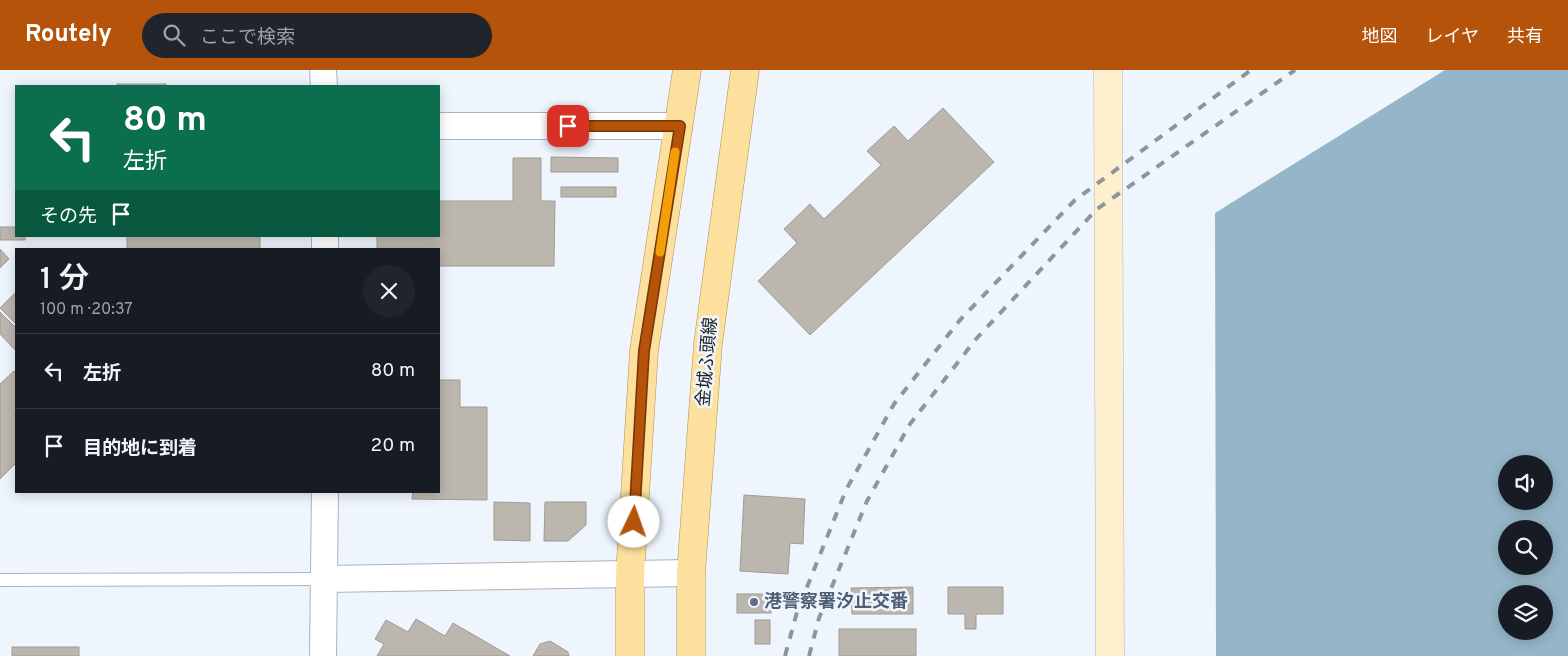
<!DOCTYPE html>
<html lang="ja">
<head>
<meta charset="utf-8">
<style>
  :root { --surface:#171b24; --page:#20242c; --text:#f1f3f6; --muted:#9ea1a6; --line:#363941; --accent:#b45309 }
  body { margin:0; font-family:Overpass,"Noto Sans JP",sans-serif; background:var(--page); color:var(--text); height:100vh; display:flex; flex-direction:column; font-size:19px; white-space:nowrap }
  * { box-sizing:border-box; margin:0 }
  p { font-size:16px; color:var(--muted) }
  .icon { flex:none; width:28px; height:28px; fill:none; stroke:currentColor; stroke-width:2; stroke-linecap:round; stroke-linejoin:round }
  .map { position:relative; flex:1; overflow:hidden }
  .sheet { position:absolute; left:15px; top:178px; width:425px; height:245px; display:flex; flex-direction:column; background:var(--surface); border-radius:0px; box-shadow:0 2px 12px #0003 }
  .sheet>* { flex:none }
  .guide { position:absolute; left:15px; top:15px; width:425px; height:152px; border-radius:0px; box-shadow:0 2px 12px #0003; background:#0b6e4f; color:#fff; overflow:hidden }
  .buttons { position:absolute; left:1498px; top:385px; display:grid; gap:10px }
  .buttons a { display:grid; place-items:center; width:55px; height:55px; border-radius:50%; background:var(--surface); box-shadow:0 2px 12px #0003; font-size:25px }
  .pin { position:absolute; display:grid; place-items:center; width:42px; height:42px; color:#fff; margin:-21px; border-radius:10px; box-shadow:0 2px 8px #0006 }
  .me { position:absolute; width:55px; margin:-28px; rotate:3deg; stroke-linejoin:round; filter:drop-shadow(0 0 4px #0008) }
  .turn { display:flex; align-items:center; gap:18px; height:105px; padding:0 25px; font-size:22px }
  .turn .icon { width:65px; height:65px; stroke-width:2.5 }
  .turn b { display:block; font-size:35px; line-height:42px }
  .then { display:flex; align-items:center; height:48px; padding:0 25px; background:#0003; gap:10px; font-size:19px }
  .round { display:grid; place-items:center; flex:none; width:52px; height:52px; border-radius:26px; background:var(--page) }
  .summary { display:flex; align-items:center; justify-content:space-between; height:85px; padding:0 25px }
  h1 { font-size:30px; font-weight:600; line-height:38px }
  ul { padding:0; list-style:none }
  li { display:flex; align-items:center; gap:15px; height:75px; padding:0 25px; border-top:1px solid var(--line) }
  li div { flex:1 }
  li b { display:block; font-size:19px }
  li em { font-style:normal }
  header { display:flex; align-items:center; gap:30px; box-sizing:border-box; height:70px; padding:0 25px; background:var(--accent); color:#fff }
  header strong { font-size:24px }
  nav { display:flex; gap:28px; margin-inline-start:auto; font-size:18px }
  .search { width:350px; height:45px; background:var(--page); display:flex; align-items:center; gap:12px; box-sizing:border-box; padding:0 18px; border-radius:28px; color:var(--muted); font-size:19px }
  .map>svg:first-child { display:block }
  .water { fill:#95b6c8; fill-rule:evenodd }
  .building { fill:#bbb6ae; stroke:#a09b93 }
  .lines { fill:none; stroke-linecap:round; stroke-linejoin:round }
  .lane-casing { stroke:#acb3ba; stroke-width:14 }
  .street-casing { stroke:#acb3ba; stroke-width:28 }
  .secondary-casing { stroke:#acb3ba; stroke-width:29 }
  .primary-casing { stroke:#af914a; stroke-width:29 }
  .lane { stroke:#fff; stroke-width:12 }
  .street { stroke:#fff; stroke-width:26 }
  .secondary { stroke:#fef0cf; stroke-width:28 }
  .primary { stroke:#fde09e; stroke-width:28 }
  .rail { stroke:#90959b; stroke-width:4; stroke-dasharray:9 9; stroke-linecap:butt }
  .route-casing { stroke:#753606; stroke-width:12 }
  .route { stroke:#b45309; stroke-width:9 }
  .slow { stroke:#f59e0b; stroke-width:9 }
  .service-dot { fill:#5c6f8a; stroke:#eef5fd; stroke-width:2 }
  .labels { text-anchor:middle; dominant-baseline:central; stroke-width:5; stroke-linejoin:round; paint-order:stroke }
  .street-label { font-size:18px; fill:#202326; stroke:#eef5fd }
  .service-label { font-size:18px; font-weight:bold; fill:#4e5e75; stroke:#eef5fd; text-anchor:start }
</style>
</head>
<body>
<header>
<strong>Routely</strong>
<div class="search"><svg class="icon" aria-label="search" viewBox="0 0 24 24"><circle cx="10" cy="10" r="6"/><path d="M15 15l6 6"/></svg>ここで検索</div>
<nav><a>地図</a><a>レイヤ</a><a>共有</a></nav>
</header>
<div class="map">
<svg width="1568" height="586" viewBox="0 0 1568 586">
  <rect width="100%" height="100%" fill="#eef5fd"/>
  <!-- water -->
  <path class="water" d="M1445,0H1568V586H1216L1215,143ZM1506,394H1544V431H1506ZM1506,459H1544V496H1506ZM1506,524H1544V561H1506Z"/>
  <!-- building -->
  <g class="building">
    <rect x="117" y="14" width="49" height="2"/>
    <polygon points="943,38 994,92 810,265 758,211 797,173 784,159 810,134 824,149 881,95 867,81 894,56 908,71"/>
    <polygon points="551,87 618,88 618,102 551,102"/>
    <polygon points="513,88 541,88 541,131 555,131 554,196 439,196 439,179 377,179 377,166 439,166 439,131 513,131"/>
    <rect x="561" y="117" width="55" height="10"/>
    <polygon points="0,157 16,157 16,166 25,166 25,170 0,170"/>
    <rect x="127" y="166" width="133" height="13"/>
    <polygon points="0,179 9,189 0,198"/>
    <polygon points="16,222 16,254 0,238"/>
    <polygon points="0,242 16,258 16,281 0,264"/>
    <polygon points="14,301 16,304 16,393 0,409 0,314"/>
    <polygon points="439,310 460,310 460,337 487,337 487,430 412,429 413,421 439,421"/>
    <polygon points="744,425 805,429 803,474 790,473 788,504 740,501"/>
    <polygon points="494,432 530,433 530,471 494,470"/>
    <polygon points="545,432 586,432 586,455 568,471 544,471"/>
    <polygon points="913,517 913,544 852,544 851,518"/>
    <polygon points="948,517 1003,517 1003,544 976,544 976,559 965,559 965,544 948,544"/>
    <rect x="737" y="524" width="34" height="19"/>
    <polygon points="416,549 445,566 453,553 510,586 377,586 384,574 375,569 386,550 408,562"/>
    <rect x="755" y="550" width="15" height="24"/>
    <rect x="839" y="559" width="77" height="27"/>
    <polygon points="550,571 568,582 569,586 533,586 540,574"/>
    <rect x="12" y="577" width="67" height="9"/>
  </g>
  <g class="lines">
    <!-- lane casing -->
    <g class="lane-casing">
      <polyline id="lane" points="0,510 325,509"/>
    </g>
    <!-- street casing -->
    <g class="street-casing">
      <g id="street">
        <polyline points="323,0 324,16"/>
        <polyline points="439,56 679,56"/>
        <polyline points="325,179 325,166"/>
        <polyline points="325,509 691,503"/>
        <polyline points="323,586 325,421"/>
      </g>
    </g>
    <!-- secondary casing -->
    <g class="secondary-casing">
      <polyline id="secondary" points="1108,0 1110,586"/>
    </g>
    <!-- primary casing -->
    <g class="primary-casing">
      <g id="primary">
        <polyline points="630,586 630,505 644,281 687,0"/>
        <polyline points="691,586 691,503 708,274 745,0"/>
      </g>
    </g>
    <!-- lane -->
    <use href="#lane" class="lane"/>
    <!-- street -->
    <use href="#street" class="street"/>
    <!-- secondary -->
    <use href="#secondary" class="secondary"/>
    <!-- primary -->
    <use href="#primary" class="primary"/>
    <!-- rail -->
    <g class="rail">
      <polyline points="785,586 797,542 846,420 894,334 960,250 1075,130 1251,0"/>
      <polyline points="809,586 819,548 867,431 910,354 976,269 1097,139 1295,0"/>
    </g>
  </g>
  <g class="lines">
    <!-- route casing -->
    <g class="route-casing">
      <polyline id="route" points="568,56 680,56 644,281 634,452"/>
    </g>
    <!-- route -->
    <use href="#route" class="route"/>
    <!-- slow -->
    <polyline class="slow" points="660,182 675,82"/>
  </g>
  <!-- markers -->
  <circle class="service-dot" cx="754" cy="532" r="5"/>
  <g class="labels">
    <!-- street labels -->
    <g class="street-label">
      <text transform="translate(708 292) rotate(-85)">金城ふ頭線</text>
    </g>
    <!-- service labels -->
    <g class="service-label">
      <text x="764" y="532">港警察署汐止交番</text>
    </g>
  </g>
</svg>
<div class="buttons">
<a><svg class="icon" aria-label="sound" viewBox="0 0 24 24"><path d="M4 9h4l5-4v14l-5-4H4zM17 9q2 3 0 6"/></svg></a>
<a><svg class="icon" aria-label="search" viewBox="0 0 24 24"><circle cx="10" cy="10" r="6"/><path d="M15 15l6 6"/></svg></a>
<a><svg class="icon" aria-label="layers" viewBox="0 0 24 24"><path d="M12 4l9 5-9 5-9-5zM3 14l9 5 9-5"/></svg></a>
</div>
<div class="pin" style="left:568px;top:56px;background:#d93025"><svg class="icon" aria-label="arrive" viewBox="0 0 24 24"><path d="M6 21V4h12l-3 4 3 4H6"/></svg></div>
<svg class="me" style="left:634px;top:452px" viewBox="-20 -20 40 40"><circle r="19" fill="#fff"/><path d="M0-13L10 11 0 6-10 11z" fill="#b45309"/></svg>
<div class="guide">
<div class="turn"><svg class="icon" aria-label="left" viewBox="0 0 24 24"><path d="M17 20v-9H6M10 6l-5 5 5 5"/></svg><div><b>80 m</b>左折</div></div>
<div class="then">その先<svg class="icon" aria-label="arrive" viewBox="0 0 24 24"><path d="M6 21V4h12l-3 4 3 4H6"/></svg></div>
</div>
<section class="sheet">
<div class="summary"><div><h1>1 分</h1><p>100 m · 20:37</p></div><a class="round"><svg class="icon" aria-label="close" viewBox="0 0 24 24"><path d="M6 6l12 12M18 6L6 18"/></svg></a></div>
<ul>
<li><svg class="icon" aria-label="left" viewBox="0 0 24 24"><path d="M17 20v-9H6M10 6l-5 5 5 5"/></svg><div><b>左折</b></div><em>80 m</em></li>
<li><svg class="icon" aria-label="arrive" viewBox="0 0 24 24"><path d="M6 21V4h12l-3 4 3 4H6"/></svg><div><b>目的地に到着</b></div><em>20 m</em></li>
</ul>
</section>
</div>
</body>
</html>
